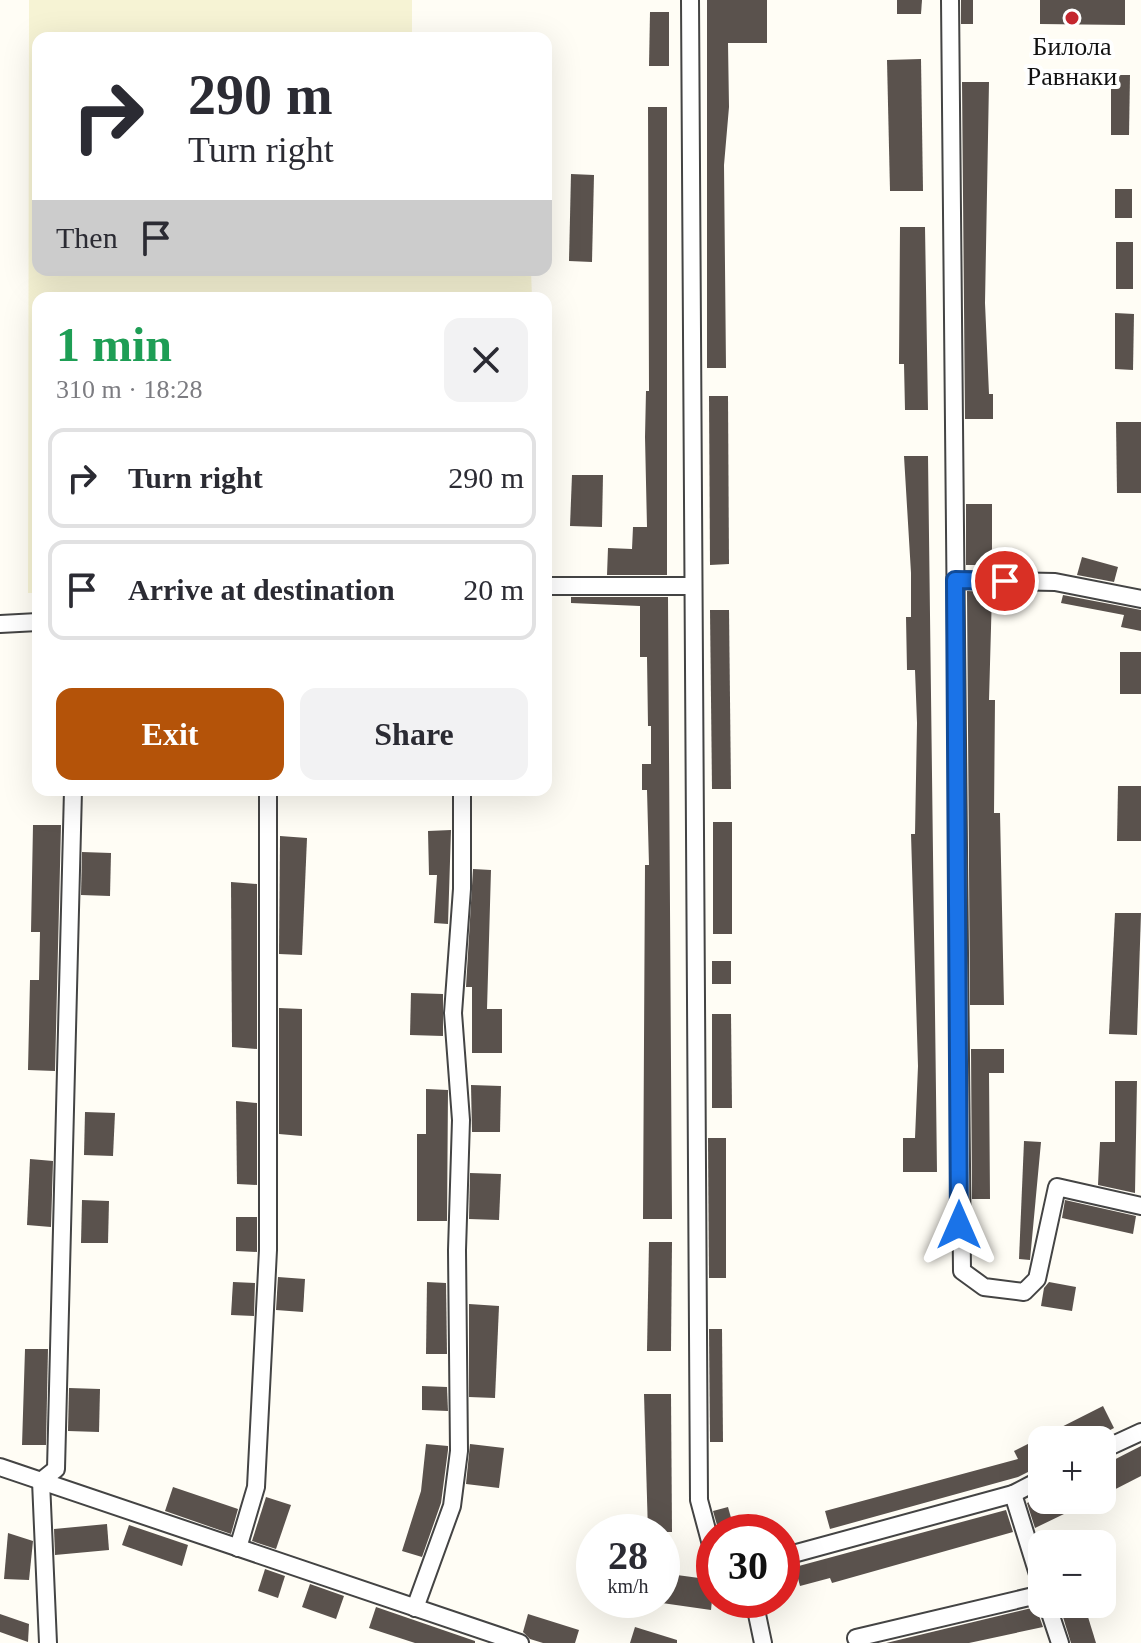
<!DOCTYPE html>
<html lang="en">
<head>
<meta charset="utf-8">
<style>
  :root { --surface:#fff; --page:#f2f2f3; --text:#2b2b33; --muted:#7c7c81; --line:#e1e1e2; --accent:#b45309 }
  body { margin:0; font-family:"Times New Roman",serif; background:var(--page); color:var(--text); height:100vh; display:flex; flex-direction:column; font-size:30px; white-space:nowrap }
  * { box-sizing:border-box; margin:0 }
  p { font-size:26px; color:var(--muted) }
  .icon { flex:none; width:44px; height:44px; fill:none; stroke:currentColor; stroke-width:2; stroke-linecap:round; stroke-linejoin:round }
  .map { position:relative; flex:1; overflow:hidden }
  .side { position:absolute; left:32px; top:292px; width:520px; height:504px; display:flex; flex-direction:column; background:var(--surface); border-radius:16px; box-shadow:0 8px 32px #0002 }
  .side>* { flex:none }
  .top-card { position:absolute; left:32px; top:32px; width:520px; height:244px; border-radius:16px; box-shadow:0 8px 32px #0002; background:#fff; color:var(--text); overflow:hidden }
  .fabs { position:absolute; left:1028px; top:1426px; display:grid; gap:16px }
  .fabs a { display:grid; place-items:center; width:88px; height:88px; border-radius:16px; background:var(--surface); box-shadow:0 8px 32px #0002; font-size:40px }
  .speed { position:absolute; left:576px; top:1514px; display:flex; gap:16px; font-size:40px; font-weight:700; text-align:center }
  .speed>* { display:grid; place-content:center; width:104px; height:104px; border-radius:50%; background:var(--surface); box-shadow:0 8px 32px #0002; line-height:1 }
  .speed small { font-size:20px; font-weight:400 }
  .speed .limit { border:12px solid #d22; background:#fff; color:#111 }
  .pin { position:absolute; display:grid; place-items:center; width:68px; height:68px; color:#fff; margin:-34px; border:4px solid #fff; border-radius:50%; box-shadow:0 2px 8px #0007 }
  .me { position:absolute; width:88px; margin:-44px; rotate:0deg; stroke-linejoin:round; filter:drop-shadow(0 0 6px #0008) }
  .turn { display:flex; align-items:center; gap:28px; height:168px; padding:0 24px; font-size:36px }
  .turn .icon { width:104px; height:104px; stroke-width:2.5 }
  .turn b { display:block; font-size:56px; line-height:68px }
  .then { display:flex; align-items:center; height:76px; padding:0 24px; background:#0003; gap:16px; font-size:30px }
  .round { display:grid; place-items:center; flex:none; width:84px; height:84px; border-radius:16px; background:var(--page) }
  .headline { display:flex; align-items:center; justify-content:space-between; height:136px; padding:0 24px }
  h1 { font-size:48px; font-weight:700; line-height:60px; color:#1e9e55 }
  .action { display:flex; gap:16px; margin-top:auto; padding:16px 24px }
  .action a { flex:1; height:92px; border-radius:16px; background:var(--accent); color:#fff; font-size:32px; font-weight:700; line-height:92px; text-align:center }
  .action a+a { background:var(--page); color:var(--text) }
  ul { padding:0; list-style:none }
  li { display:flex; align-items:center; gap:24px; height:100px; margin:0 16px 12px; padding:0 8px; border:4px solid var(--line); border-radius:16px }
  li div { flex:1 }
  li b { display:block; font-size:30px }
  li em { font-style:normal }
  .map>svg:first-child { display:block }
  .farmland { fill:#f6f3d4 }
  .building { fill:#5a524d }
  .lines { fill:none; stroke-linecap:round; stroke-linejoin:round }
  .street-casing { stroke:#444; stroke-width:20 }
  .street { stroke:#fff; stroke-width:16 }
  .route-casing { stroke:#114b97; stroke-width:20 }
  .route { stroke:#1a73e8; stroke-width:14 }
  .poi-dot { fill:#c4262e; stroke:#fff; stroke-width:3 }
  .labels { text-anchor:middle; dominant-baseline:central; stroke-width:8; stroke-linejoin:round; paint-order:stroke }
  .poi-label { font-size:26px; fill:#111; stroke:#fff }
</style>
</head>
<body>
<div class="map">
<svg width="1141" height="1643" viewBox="0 0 1141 1643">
  <rect width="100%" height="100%" fill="#fffdf5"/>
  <!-- farmland -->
  <polygon class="farmland" points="29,0 412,0 412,38 38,38 38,270 531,270 532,298 38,298 38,593 28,593"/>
  <!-- building -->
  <g class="building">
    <polygon points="707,0 767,0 767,43 728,43 729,107 724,165 726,368 707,368"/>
    <polygon points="897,0 922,0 921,14 897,14"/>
    <rect x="961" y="0" width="12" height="24"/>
    <polygon points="1040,0 1125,0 1125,25 1040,24"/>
    <polygon points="650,12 669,12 669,66 649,66"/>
    <polygon points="921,59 923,191 890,191 887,60"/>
    <polygon points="1111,75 1130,75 1129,135 1111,135"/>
    <polygon points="962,82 989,82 985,303 989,394 993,394 993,419 965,419"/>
    <polygon points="648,107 667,107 667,575 607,575 608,548 632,549 633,527 647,527 645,437 646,391 649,391"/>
    <polygon points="571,174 594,175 592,262 569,261"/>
    <rect x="1115" y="189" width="17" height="29"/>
    <polygon points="900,227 925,227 928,410 905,410 904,364 899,364"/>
    <rect x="1116" y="242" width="17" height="47"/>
    <polygon points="1115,313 1134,314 1133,370 1115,369"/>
    <polygon points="709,396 728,396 729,564 710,565"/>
    <polygon points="1116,422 1141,422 1141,493 1117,493"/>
    <polygon points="904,456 928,456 937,1172 903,1172 903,1138 915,1138 918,1066 911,834 915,834 917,723 915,670 907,670 906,617 911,617 911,573"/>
    <polygon points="572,475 603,475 602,527 570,526"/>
    <rect x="966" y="504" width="26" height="61"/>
    <polygon points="1082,557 1118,567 1114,582 1077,575"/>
    <polygon points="967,591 992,592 989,700 995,700 994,813 1000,813 1004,1005 970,1005"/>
    <polygon points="1063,595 1141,610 1141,631 1121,627 1124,615 1061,603"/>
    <polygon points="571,597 668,597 672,1219 643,1219 645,865 649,865 647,790 642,790 642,764 651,764 651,726 648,726 647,657 640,657 640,606 571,603"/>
    <polygon points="710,610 729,610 731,789 712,789"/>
    <rect x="1120" y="652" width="21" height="42"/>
    <polygon points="1118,786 1141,786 1141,841 1117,841"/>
    <rect x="713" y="822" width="19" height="112"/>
    <polygon points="33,825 61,825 55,1071 28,1070 30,980 39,980 40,932 31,932"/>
    <polygon points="451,830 448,924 434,923 437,875 429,875 428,831"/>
    <polygon points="280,836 307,838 302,955 279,954"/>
    <polygon points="82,852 111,853 110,896 81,895"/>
    <polygon points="473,869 491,870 487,1009 502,1009 502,1053 472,1053 472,987 466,987"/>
    <polygon points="231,882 257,884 257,1049 232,1047"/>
    <polygon points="1115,913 1141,913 1137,1035 1109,1034"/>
    <rect x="712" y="961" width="19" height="23"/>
    <polygon points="411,993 443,994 443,1036 410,1035"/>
    <polygon points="279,1008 302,1009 302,1136 279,1134"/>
    <polygon points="712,1014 731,1014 732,1108 712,1108"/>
    <polygon points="971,1049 1004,1049 1004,1073 989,1073 990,1199 972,1199"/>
    <polygon points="1115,1081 1137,1081 1135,1193 1098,1185 1100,1142 1115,1142"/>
    <polygon points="471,1085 501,1086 500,1132 472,1132"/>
    <polygon points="426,1089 448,1090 447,1221 417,1221 417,1134 426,1134"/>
    <polygon points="236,1101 257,1103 257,1185 237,1184"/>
    <polygon points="85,1112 115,1113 113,1156 84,1155"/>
    <polygon points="708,1138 726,1138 726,1278 709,1278"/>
    <polygon points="1024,1141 1041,1142 1030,1260 1019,1259"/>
    <polygon points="30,1159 53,1161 51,1227 27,1225"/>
    <polygon points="470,1173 501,1174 499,1220 469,1219"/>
    <polygon points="82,1200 109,1201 108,1243 81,1243"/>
    <polygon points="1065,1200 1136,1216 1133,1234 1062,1218"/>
    <polygon points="236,1217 257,1217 257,1252 236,1251"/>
    <polygon points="649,1242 672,1242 671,1351 647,1351"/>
    <polygon points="278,1277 305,1279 303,1312 276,1310"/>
    <polygon points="233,1282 255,1283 254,1316 231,1315"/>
    <polygon points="427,1282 446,1283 447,1354 426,1354"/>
    <polygon points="1049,1282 1076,1287 1072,1311 1041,1306 1044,1288"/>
    <polygon points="469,1304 499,1306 495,1398 469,1397"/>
    <polygon points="709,1329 722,1329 723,1442 710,1442"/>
    <polygon points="25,1349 48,1349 46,1445 22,1445"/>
    <polygon points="422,1386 447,1387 448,1411 422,1410"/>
    <polygon points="69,1388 100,1389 99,1432 68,1431"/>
    <polygon points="644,1394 671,1394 672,1532 648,1532"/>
    <polygon points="1103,1406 1114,1428 1091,1440 1042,1440 1042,1465 1018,1477 830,1529 825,1511 1018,1459 1014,1451"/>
    <polygon points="426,1444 448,1446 448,1450 441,1503 422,1557 402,1551 421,1491"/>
    <polygon points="470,1444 504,1448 499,1488 466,1484"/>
    <polygon points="1141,1446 1141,1476 1102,1496 1102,1466"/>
    <polygon points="173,1487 238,1509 231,1534 165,1511"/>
    <polygon points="1042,1496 1042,1500 1093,1500 1035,1528 1027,1503"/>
    <polygon points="266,1497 291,1505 276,1549 252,1541"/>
    <polygon points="728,1507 735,1532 719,1532 713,1511"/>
    <polygon points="1006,1510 1013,1532 832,1583 830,1578 800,1586 795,1567"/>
    <polygon points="107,1524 109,1550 55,1555 54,1529"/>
    <polygon points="129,1525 188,1545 182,1566 122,1545"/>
    <polygon points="8,1533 33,1541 29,1580 4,1579"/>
    <polygon points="265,1569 285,1576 278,1598 258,1591"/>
    <polygon points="662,1573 714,1580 711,1610 662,1603"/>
    <polygon points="310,1584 344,1596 336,1619 302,1607"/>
    <polygon points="1059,1604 1084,1604 1096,1643 1071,1643"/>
    <polygon points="376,1607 475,1641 475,1643 415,1643 369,1628"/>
    <polygon points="1036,1607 1043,1627 969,1643 886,1643"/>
    <polygon points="0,1614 29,1624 28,1642 0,1632"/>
    <polygon points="528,1614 579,1630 575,1643 543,1643 530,1639 523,1632"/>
    <polygon points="635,1627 677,1640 677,1643 630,1643"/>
  </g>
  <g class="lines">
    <!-- street casing -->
    <g class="street-casing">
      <g id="street">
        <polyline points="690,0 699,1500 714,1556"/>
        <polyline points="950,0 962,1271 984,1287 1024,1292 1037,1279 1057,1187 1141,1206"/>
        <polyline points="955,580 1055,582 1141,599"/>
        <polyline points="546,586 693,586"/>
        <polyline points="0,624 38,622"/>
        <polyline points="1102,1450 1141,1432"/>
        <polyline points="0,1467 520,1643"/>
        <polyline points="1013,1494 1042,1587"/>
        <polyline points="238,1548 256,1487 268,1250 268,790"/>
        <polyline points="782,1557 1013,1494 1042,1479"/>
        <polyline points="754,1600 763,1643"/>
        <polyline points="1047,1604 1060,1643"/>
        <polyline points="415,1608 452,1506 459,1451 457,1250 461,1120 453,1013 462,889 462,790"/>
        <polyline points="856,1638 1042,1594"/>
        <polyline points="48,1643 41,1481 56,1469 73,790"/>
      </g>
    </g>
    <!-- street -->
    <use href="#street" class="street"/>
  </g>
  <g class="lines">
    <!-- route casing -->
    <g class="route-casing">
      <polyline id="route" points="959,1225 955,580 1005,581"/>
    </g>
    <!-- route -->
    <use href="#route" class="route"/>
  </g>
  <!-- markers -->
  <circle class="poi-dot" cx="1072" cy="18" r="8"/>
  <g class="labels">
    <!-- poi labels -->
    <g class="poi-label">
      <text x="1072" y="46">Билола<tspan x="1072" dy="30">Равнаки</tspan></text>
    </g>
  </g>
</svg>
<div class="fabs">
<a>+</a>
<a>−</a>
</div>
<div class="speed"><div>28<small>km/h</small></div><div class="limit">30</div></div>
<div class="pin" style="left:1005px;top:581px;background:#d93025"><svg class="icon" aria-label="arrive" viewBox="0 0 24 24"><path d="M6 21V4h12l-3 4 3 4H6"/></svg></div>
<svg class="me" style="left:959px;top:1225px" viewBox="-20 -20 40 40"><path d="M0-17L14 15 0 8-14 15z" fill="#1a73e8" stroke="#fff" stroke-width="4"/></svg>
<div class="top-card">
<div class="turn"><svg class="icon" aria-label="right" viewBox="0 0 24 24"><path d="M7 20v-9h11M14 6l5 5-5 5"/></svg><div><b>290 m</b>Turn right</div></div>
<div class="then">Then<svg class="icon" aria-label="arrive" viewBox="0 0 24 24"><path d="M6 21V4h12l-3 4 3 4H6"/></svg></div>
</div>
<section class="side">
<div class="headline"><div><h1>1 min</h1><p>310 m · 18:28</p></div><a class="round"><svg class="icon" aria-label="close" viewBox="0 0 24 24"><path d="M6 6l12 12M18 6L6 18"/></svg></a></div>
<ul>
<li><svg class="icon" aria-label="right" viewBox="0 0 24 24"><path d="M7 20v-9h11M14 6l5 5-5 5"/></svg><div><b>Turn right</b></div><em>290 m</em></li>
<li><svg class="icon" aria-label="arrive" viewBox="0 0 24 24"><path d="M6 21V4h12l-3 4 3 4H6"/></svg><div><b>Arrive at destination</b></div><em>20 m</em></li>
</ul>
<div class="action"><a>Exit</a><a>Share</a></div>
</section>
</div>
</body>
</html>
